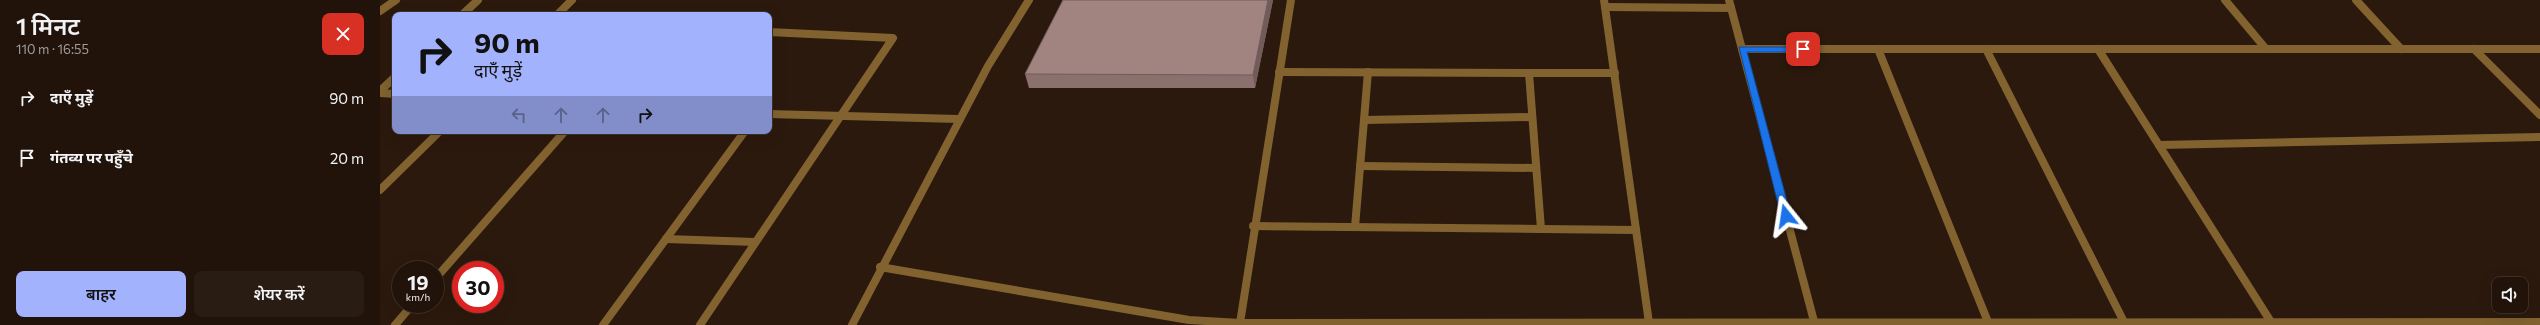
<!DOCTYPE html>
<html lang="hi">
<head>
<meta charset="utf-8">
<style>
  :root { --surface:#21130a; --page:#291c13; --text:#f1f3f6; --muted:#a29e9c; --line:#3e322b; --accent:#a2b2fd }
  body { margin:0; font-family:Commissioner,"Noto Sans Devanagari",sans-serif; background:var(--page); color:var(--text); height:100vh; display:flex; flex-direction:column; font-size:15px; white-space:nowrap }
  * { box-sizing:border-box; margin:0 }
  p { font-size:13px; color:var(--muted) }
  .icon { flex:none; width:22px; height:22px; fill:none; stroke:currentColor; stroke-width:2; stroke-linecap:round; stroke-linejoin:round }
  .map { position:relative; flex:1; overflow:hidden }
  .panel { display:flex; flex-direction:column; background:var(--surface); width:380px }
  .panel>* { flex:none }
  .guide { position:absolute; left:12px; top:12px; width:380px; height:122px; border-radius:8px; box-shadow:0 4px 16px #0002,0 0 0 1px var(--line); background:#a2b2fd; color:#111; overflow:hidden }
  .fabs { position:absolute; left:2112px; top:277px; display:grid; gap:8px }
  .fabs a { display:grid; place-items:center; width:36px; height:36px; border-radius:8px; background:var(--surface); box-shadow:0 4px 16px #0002,0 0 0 1px var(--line); font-size:20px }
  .speed { position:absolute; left:12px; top:261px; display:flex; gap:8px; font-size:20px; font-weight:700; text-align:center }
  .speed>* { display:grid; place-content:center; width:52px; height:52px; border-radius:50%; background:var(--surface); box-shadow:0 4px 16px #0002,0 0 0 1px var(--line); line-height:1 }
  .speed small { font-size:10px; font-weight:400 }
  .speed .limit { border:6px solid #d22; background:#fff; color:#111 }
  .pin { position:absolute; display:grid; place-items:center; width:34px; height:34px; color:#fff; margin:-17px; border-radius:8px; box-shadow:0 2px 6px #0006 }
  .me { position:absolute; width:44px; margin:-22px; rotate:345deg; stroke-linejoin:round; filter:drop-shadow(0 0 3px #0008) }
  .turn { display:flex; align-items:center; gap:14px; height:84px; padding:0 16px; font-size:18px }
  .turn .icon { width:52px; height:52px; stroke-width:2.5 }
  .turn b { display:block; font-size:28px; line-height:34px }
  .lanes { display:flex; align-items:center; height:38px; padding:0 16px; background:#0003; justify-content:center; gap:20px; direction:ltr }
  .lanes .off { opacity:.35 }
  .round { display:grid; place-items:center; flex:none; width:42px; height:42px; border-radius:8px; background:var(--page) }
  .overview { display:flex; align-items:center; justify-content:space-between; height:68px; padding:0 16px }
  h1 { font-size:24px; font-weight:600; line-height:30px }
  .primary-button { display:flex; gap:8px; margin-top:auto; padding:8px 16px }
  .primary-button a { flex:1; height:46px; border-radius:8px; background:var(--accent); color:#111; font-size:16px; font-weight:600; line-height:46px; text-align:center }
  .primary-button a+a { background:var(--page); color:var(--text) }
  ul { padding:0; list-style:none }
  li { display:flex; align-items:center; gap:12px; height:60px; padding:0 16px }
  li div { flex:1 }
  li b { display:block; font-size:15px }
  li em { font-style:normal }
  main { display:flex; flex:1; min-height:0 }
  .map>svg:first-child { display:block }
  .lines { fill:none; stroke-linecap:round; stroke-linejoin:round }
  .street { stroke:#826330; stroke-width:8 }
  .wall { fill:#8a716e }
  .shaded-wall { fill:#715c5a }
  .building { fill:#a18380; stroke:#715c5a }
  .route { fill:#1a73e8; stroke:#114b97 }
</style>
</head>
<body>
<main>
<section class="panel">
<div class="overview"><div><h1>1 मिनट</h1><p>110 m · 16:55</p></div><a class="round" style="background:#d93025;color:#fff"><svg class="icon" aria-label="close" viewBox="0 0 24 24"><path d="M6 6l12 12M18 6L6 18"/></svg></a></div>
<ul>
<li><svg class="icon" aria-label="right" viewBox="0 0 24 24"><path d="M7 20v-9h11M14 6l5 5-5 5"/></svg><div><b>दाएँ मुड़ें</b></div><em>90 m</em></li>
<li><svg class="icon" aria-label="arrive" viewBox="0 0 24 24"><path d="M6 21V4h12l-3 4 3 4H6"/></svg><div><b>गंतव्य पर पहुँचे</b></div><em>20 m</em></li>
</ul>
<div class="primary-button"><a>बाहर</a><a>शेयर करें</a></div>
</section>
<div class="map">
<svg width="2160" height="325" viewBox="0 0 2160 325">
  <rect width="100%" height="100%" fill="#2c190d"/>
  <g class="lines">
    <!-- street -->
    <g class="street">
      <polyline points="911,0 860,323 2160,322"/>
      <polyline points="1224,0 1269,323"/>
      <polyline points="1349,0 1435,325"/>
      <polyline points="1845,0 1886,49"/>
      <polyline points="1976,0 2021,49"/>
      <polyline points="1225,7 1351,8"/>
      <polyline points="0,11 16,0"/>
      <polyline points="82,15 98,0"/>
      <polyline points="177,15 192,0"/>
      <polyline points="1362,49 2160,49"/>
      <polyline points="1498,49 1608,322"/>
      <polyline points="1606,49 1744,322"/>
      <polyline points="1718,49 1891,322"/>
      <polyline points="2094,49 2160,115"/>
      <polyline points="899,72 1149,73"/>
      <polyline points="0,91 15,77"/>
      <polyline points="0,93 15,94"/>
      <polyline points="389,114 579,119"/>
      <polyline points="984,120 1152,117"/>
      <polyline points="1779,145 2160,137"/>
      <polyline points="980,166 1156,168"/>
      <polyline points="0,190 60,131"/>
      <polyline points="873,226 1161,229 1149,73 1235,73"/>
      <polyline points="975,227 988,72"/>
      <polyline points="1161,229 1256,230"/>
      <polyline points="286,239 375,242"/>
      <polyline points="500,267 809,320 860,323"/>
      <polyline points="55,279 185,131"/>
      <polyline points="15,325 33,304"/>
      <polyline points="223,325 365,131"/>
      <polyline points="320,325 513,38 389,32"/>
      <polyline points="472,325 608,66 649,0"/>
    </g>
  </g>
  <!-- wall -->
  <polygon class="wall" points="683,0 893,0 875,88 649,88 645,74"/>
  <!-- shaded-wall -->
  <polygon class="shaded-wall" points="888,0 893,0 875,88 873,75"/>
  <!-- building -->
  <polygon class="building" points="683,0 888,0 873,75 645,74"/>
  <!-- route -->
  <polygon class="route" points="1359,47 1423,47 1427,49 1423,52 1367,52 1411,216 1406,219 1401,216"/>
</svg>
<div class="fabs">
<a><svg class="icon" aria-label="sound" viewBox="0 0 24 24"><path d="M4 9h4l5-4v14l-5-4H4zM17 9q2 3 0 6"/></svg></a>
</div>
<div class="speed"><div>19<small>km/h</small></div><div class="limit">30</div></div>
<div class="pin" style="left:1423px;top:49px;background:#d93025"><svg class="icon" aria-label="arrive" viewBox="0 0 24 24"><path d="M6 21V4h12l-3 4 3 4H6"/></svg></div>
<svg class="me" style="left:1406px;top:216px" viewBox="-20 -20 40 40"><path d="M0-17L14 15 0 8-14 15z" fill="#1a73e8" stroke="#fff" stroke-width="4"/></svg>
<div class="guide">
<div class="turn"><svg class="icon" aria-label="right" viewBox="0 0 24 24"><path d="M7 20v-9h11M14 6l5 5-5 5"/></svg><div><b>90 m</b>दाएँ मुड़ें</div></div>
<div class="lanes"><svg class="icon off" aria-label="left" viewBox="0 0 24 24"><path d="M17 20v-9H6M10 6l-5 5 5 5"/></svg><svg class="icon off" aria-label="ahead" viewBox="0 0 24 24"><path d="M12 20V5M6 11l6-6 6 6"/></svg><svg class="icon off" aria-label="ahead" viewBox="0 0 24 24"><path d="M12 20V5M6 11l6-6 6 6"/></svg><svg class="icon" aria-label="right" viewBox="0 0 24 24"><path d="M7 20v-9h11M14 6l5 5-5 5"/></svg></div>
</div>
</div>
</main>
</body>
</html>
